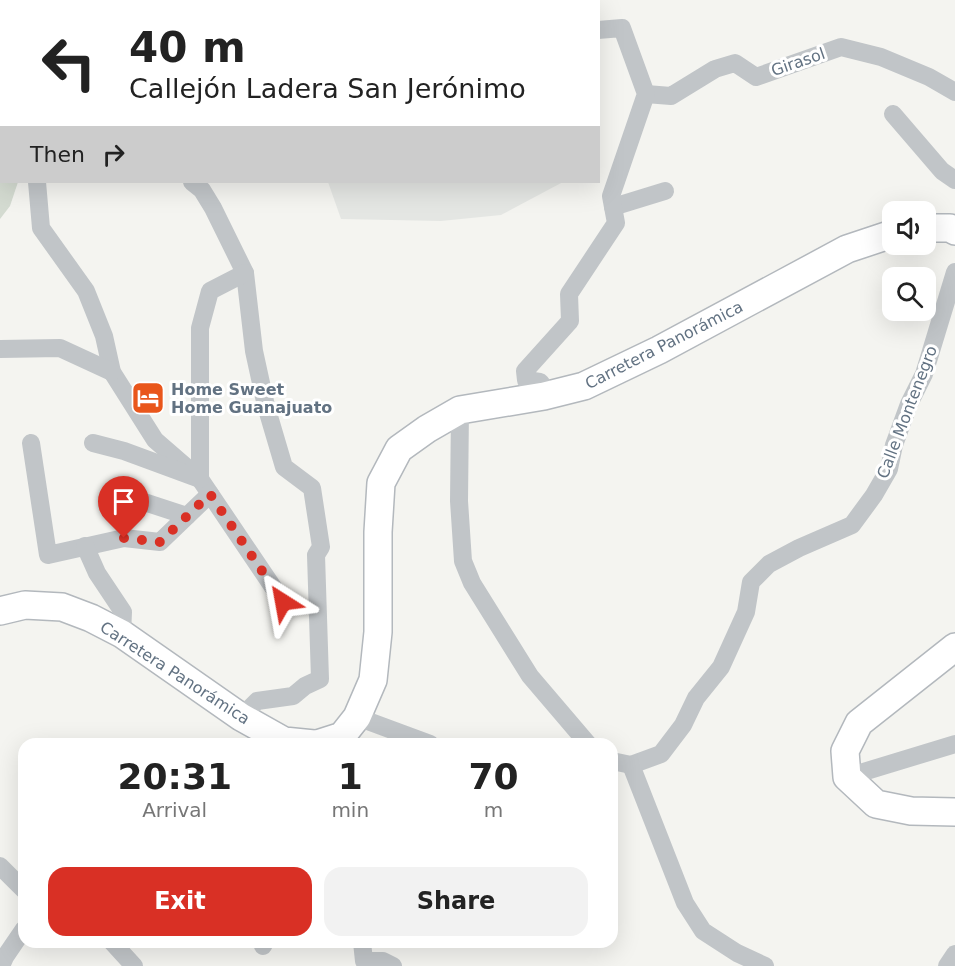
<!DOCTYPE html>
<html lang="en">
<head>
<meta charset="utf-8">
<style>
  :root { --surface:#fff; --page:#f2f2f2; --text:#222; --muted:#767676; --accent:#d93025 }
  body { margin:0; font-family:"DejaVu Sans",sans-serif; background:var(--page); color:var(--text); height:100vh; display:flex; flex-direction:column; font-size:22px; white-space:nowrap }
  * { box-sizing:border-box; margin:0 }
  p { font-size:20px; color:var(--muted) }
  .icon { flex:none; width:33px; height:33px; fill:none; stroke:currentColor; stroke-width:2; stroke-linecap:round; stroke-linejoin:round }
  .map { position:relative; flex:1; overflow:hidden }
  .sheet { position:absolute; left:18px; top:738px; width:600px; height:210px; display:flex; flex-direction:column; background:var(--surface); border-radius:18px; box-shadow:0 6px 24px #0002 }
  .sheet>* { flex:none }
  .banner { position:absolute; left:0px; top:0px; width:600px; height:183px; box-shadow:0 6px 24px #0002; background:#fff; color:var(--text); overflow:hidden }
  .buttons { position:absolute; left:882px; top:201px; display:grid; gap:12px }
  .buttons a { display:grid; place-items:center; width:54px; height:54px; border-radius:12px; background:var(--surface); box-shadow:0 6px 24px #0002; font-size:30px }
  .pin { position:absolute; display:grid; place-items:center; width:51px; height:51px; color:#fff; margin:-62px -26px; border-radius:50% 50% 50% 0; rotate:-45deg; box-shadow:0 0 6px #0007 }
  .pin .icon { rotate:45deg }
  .me { position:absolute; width:66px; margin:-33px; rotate:326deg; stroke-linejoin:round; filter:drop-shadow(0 0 4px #0008) }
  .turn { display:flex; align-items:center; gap:21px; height:126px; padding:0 30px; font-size:27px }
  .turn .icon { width:78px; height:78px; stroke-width:2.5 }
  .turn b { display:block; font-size:42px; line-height:51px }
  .then { display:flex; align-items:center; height:57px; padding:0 30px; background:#0003; gap:12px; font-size:22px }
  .eta { display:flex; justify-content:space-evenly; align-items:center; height:102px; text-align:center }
  .eta b { font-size:36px; font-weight:700; line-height:42px }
  .button { display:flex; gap:12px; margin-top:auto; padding:12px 30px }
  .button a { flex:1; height:69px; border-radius:18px; background:var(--accent); color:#fff; font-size:24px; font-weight:700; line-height:69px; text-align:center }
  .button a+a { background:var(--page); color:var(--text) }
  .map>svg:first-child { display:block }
  .built { fill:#e4e6e3 }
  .pitch { fill:#d4dbd1 }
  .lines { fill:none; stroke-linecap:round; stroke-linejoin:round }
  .stream { stroke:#bac5cb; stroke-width:7 }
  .secondary-casing { stroke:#b3b8bd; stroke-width:30 }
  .street { stroke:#c1c5c8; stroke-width:18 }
  .secondary { stroke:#fff; stroke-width:27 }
  .route { stroke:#d93025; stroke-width:10; stroke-dasharray:0 18 }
  .labels { text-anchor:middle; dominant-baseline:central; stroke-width:6; stroke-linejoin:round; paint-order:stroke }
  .street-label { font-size:16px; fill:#627282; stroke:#fff }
  .poi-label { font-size:16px; font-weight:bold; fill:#627282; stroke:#fff; text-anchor:start }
</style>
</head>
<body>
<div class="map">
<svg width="955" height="966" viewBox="0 0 955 966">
  <rect width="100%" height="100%" fill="#f4f4f0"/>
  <!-- built -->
  <polygon class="built" points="328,182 563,182 501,215 441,221 341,219"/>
  <!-- pitch -->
  <polygon class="pitch" points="0,0 36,1 2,2 2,182 18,182 10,206 0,219"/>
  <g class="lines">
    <!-- stream -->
    <g class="stream">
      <polyline points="135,0 136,2"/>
      <polyline points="245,2 248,0"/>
    </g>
    <!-- secondary casing -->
    <g class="secondary-casing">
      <g id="secondary">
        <polyline points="926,228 950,228 955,231"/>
        <polyline points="0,611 25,605 62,607 91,618 122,634 241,717 284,741 314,744"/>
        <polyline points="955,647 859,723 845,751 847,777 876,804 911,811 955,812"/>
        <polyline points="317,744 342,736 357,717 373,680 378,632 378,532 381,483 399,449 427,429 460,410 544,396 584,386 659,350 847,249 892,234"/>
      </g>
    </g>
    <!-- street -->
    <g class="street">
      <polyline points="39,0 41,2"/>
      <polyline points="584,0 585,2"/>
      <polyline points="312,2 315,0"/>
      <polyline points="646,94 671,96 715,69 735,63 756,77 841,47 881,57 929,77 955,92"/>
      <polyline points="893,114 942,171 955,180"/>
      <polyline points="37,182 41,228 86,291 104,336 112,372 155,440 200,479 283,602"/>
      <polyline points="192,182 202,190 213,208 245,273 254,351 266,406 284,467 312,488 321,547 316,555 320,679 305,686 293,696 257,701 241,717"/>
      <polyline points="613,207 665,191"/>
      <polyline points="0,349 60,348 112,372"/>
      <polyline points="544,396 543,386 540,382 526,380 525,371 570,321 569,294 616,223 611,196 646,94 622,28 598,30"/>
      <polyline points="460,410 459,501 463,561 472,583 530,676 588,744"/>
      <polyline points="31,443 48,555 124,538 160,542 210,494"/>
      <polyline points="93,443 124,451 200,479 200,328 210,291 245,273"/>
      <polyline points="132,498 187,516"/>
      <polyline points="85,546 97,573 123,612 122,634"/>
      <polyline points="357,717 430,744"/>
      <polyline points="612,761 631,765"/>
      <polyline points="631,765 661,754 683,725 696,698 721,667 746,612 751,582 769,564 799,548 852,525 874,495 889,469 894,445 909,404 924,374 955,272"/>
      <polyline points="631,765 685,903 703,931 737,953 765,966"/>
      <polyline points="847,777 955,744"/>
      <polyline points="0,866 24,890"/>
      <polyline points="112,942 134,966"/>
      <polyline points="362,942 364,961 383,961 393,966"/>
      <polyline points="263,946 265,942"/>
      <polyline points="1,966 5,957 24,929"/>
      <polyline points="947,966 955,954"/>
    </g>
    <!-- secondary -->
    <use href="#secondary" class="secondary"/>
  </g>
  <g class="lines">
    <!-- route -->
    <polyline class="route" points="124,538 160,542 210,494 283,602"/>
  </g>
  <!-- icons -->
  <defs>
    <g id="hotel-square" transform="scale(1.725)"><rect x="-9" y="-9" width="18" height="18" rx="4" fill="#e9561b" stroke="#fff"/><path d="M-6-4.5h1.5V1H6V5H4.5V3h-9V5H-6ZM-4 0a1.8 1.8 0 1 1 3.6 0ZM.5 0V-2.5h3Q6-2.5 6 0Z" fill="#fff"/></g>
  </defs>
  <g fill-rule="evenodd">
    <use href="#hotel-square" x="148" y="398"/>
  </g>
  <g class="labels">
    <!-- street labels -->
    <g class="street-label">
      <text transform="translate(798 62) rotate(-19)">Girasol</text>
      <text transform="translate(664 345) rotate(-27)">Carretera Panorámica</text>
      <text transform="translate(907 412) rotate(-69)">Calle Montenegro</text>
      <text transform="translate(175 673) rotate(33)">Carretera Panorámica</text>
    </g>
    <!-- poi labels -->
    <g class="poi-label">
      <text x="171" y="389">Home Sweet<tspan x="171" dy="18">Home Guanajuato</tspan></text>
    </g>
  </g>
</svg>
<div class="buttons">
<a><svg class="icon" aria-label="sound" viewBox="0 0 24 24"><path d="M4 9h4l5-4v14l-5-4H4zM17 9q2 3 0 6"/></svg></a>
<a><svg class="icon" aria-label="search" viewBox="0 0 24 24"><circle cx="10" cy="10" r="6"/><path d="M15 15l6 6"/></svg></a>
</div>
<div class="pin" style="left:124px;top:538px;background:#d93025"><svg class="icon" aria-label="arrive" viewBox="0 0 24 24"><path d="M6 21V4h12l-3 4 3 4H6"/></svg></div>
<svg class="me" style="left:283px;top:602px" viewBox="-20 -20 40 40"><path d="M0-17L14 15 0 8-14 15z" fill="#d93025" stroke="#fff" stroke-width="4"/></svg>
<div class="banner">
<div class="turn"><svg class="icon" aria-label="left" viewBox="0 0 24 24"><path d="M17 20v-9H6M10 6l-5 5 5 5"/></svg><div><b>40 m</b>Callejón Ladera San Jerónimo</div></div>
<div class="then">Then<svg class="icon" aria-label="right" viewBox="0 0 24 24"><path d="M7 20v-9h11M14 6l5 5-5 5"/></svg></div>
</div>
<section class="sheet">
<div class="eta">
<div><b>20:31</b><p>Arrival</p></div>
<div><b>1</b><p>min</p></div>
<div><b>70</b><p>m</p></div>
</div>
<div class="button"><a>Exit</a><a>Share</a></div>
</section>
</div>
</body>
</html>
